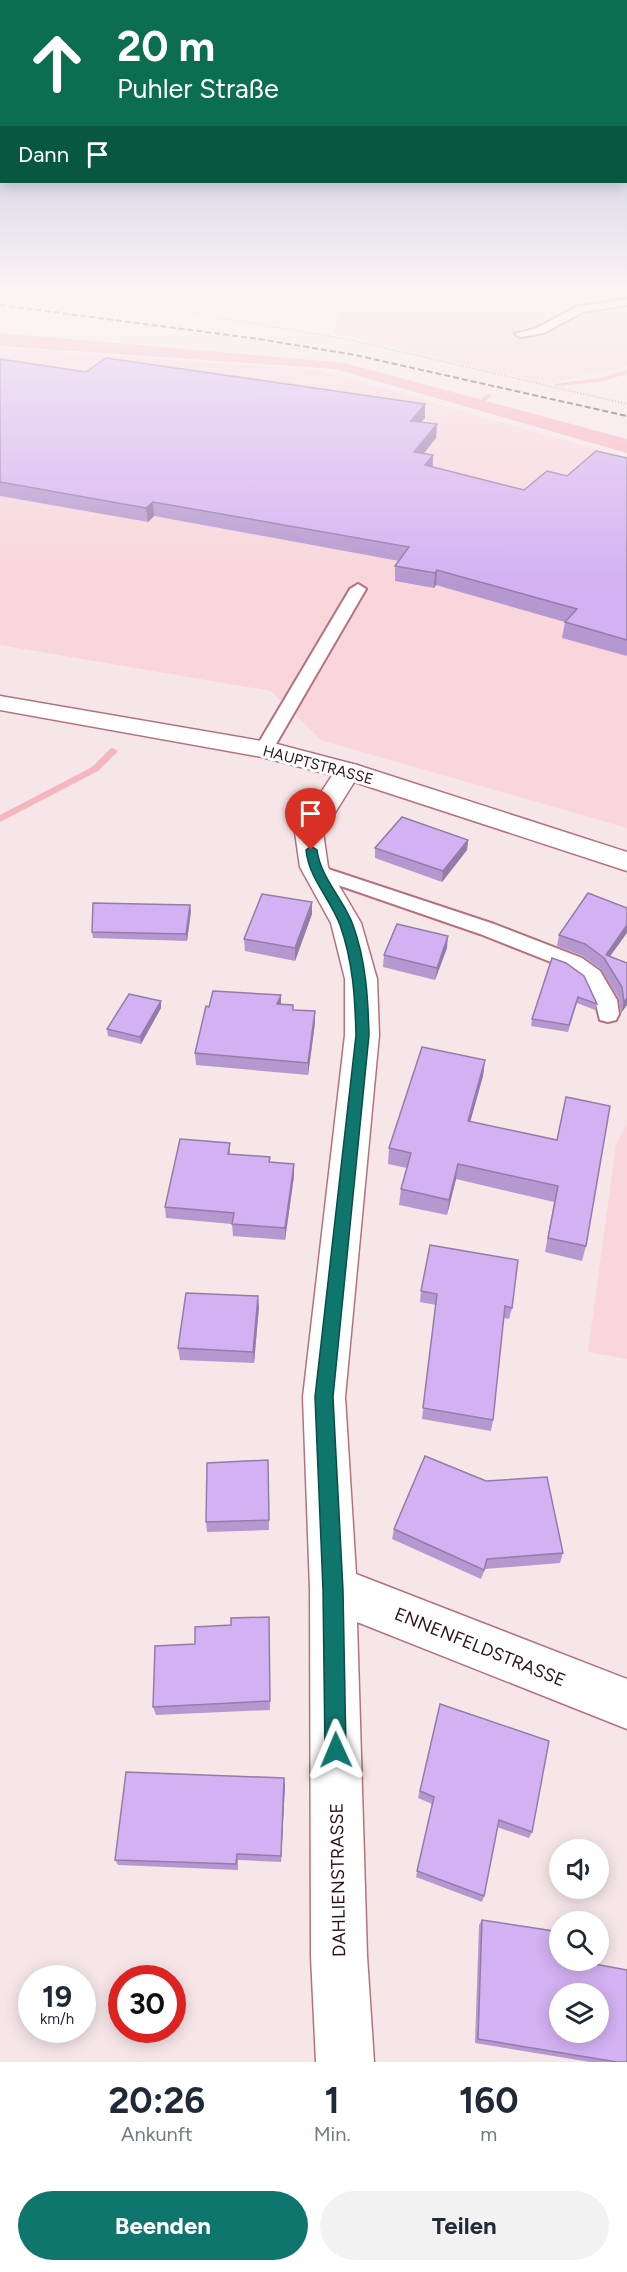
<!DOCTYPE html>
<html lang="de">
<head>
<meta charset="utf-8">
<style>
  :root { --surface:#fff; --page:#f2f2f3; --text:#1f2937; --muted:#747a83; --accent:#0f766e }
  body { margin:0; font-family:Figtree,sans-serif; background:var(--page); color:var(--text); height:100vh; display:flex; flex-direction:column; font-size:22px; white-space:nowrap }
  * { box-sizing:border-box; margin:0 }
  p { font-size:20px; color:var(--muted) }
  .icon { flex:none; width:33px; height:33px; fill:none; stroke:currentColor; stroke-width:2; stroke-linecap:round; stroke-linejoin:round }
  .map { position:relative; height:2062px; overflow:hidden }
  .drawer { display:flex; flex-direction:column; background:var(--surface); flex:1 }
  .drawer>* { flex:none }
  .top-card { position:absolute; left:0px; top:0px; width:627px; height:183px; box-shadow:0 3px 15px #0003; background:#0b6e4f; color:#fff; overflow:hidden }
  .controls { position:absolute; left:549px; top:1839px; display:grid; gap:12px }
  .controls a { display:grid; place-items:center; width:60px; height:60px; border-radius:50%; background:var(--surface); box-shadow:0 3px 15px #0003; font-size:30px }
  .speed { position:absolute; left:18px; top:1965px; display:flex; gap:12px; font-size:30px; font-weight:700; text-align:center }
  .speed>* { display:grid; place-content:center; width:78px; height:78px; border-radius:50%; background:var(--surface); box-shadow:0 3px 15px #0003; line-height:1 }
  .speed small { font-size:15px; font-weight:400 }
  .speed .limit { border:9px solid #d22; background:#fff; color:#111 }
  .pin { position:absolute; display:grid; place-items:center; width:51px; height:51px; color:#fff; margin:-62px -26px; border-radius:50% 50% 50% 0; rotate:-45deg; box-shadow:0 0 6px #0007 }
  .pin .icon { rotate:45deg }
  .me { position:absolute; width:66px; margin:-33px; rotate:359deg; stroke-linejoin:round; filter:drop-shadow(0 0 4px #0008) }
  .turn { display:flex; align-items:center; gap:21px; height:126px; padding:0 18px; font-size:27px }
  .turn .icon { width:78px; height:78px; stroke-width:2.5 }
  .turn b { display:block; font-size:42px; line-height:51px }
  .then { display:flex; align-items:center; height:57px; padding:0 18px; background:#0003; gap:12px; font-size:22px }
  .eta { display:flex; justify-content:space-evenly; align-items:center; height:102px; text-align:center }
  .eta b { font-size:36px; font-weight:700; line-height:42px }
  .action { display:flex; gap:12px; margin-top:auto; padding:12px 18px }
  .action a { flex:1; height:69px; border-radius:36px; background:var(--accent); color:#fff; font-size:24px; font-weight:700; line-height:69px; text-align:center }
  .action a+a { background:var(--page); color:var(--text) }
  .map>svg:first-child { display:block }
  .built { fill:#f8d6db }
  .water { fill:#f7b5c0 }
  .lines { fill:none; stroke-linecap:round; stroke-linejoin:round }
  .stream { fill:#f7b5c0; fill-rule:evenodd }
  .lane-casing { stroke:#b5727e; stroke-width:4 }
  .street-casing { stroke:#b5727e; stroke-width:3 }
  .secondary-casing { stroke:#b5727e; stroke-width:3 }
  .path { stroke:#9f8b8e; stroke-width:1.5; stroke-dasharray:1 2; stroke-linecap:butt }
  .lane { fill:#fff; fill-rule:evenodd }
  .street { fill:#fff; fill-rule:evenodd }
  .secondary { fill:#fff; fill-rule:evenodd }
  .rail { stroke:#573f43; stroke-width:2; stroke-dasharray:6 3; stroke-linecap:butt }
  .wall { fill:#b598d0 }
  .shaded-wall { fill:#947ca9 }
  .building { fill:#d3b1f2; stroke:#947ca9; stroke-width:1.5; fill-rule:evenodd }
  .route { fill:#0f766e; stroke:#0a4d48; stroke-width:1.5 }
  .labels { text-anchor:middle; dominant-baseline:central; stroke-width:6; stroke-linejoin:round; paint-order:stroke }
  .street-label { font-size:15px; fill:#2c1217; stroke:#fff }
  .near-street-label { font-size:18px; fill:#2c1217; stroke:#fff }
</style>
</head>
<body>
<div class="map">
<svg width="627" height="2062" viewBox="0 0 627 2062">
  <rect width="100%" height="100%" fill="#f6e6e8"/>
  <!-- built -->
  <g class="built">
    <polygon points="350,293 513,293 572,296 622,293 627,294 627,366 547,384 333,333"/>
    <polygon points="0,348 318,370 627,458 627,828 321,740 271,691 0,645"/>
    <polygon points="627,1123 627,1359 588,1352 616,1145"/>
  </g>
  <!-- water -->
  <polygon class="water" points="0,333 345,363 627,439 627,453 335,369 0,346"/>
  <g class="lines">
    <!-- stream -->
    <g class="stream">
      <polygon points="627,370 627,374 599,382 557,386 554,384 599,378"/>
      <polygon points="487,394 492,395 480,406 476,406 476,404"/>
      <polygon points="113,748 118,751 98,771 0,822 0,815 92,767 110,749"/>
    </g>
    <!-- lane casing -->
    <g class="lane-casing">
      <g id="lane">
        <polygon points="627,299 627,305 583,312 544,333 520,337 515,334 537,328 576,307"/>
        <polygon points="358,584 366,589 273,749 264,754 258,753 255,749 350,589"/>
        <polygon points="316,865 494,924 582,958 600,971 617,1000 619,1014 616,1020 608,1022 600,1020 595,1000 584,981 566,968 480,934 309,875 306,871 309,867"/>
      </g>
    </g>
    <!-- street casing -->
    <g class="street-casing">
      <polygon id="street" points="348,763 357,765 361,771 323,832 328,867 361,923 377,979 379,1035 345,1397 356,1574 627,1679 627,1729 357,1622 367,1956 374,2062 316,2062 311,1956 310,1589 303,1397 345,1035 345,979 331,923 300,867 295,832 339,765"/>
    </g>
    <!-- secondary casing -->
    <g class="secondary-casing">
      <polygon id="secondary" points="0,696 273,743 357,765 627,852 627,871 339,777 262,757 0,710"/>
    </g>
    <!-- path -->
    <g class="path">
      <polyline points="71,293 346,339 627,404"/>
      <polyline points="339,293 342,296 336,312 359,316"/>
    </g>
    <!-- lane -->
    <use href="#lane" class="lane"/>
    <!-- street -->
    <use href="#street" class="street"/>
    <!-- secondary -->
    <use href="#secondary" class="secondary"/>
    <!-- rail -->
    <polyline class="rail" points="0,305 259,339 355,355 627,416"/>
  </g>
  <!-- wall -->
  <g class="wall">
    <polygon points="0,359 86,372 425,418 421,422 437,424 436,438 424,453 433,455 433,467 524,490 567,476 627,458 627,656 562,638 565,622 436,585 434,588 395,581 395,566 399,561 154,516 148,522 0,496"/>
    <polygon points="468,840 467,850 442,882 375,858 375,848"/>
    <polygon points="588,893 610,956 627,963 627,1005 621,1013 619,999 601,969 583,956 557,946 559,935"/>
    <polygon points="191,911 187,941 93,938 92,932"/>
    <polygon points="312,914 295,961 245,951 244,939"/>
    <polygon points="447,948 435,980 383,967 384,955"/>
    <polygon points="552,958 597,1004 595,1010 577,1003 568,1032 531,1026 532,1019"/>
    <polygon points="281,995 281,1004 293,1010 315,1011 315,1023 308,1075 196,1065 195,1053"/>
    <polygon points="161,1008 141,1044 108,1036 107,1029"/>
    <polygon points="485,1060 483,1076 470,1122 557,1140 586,1246 582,1261 545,1252 554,1202 456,1179 447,1215 399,1205 401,1189 407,1168 388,1164 389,1148"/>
    <polygon points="230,1143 230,1154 270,1162 294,1176 285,1240 233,1236 232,1224 166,1218 165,1207"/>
    <polygon points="421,1291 512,1308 509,1319 504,1318 493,1420 491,1431 422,1419 436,1305 420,1302"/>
    <polygon points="259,1307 254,1363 180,1360 178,1348"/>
    <polygon points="268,1460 269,1530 207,1532 206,1522"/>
    <polygon points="394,1529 563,1553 560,1563 485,1569 481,1579 392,1539"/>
    <polygon points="269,1617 270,1710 156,1715 153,1707 195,1644"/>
    <polygon points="440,1704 532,1832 529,1838 497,1827 484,1896 482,1902 416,1877 432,1804 418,1798"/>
    <polygon points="285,1785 281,1862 238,1860 238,1870 118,1865 115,1860"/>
    <polygon points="482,1920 560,1960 627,2062 590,2062 475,2043 479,1925"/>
  </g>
  <!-- shaded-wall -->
  <g class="shaded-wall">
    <polygon points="425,404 425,418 410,434 411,421"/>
    <polygon points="437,424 436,438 414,466 414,452"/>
    <polygon points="433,455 432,469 425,465"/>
    <polygon points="153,502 154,516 148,522 146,508"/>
    <polygon points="437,570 436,585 434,588 435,573"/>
    <polygon points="468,840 467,850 442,882 443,871"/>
    <polygon points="312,902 312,914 295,961 295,948"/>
    <polygon points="190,905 191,911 187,941 186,934"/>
    <polygon points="627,925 627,933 606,962 606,955"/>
    <polygon points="448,936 447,948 435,980 437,968"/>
    <polygon points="281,995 281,1007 277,1004"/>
    <polygon points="627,998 627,1005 621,1013 624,1002"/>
    <polygon points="161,1001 161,1008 141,1044 140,1037"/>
    <polygon points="315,1011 315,1023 308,1075 308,1063"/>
    <polygon points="485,1060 483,1076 466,1137 468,1121"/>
    <polygon points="294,1164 294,1176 285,1240 285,1228"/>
    <polygon points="458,1164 456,1179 447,1215 449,1200"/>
    <polygon points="258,1296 259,1307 254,1363 253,1352"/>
    <polygon points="284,1778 285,1785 281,1862 281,1856"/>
  </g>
  <!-- building -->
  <g class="building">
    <polygon points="106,358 425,404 411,421 437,424 414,452 433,455 425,465 524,490 547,471 567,476 596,451 627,458 627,640 565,622 577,609 437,570 435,573 395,566 409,547 153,502 146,508 0,482 0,359 86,372"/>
    <polygon points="402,817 468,840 443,871 375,848"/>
    <polygon points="588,893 627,908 627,925 606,955 627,963 627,998 624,1002 622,987 604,958 585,944 559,935"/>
    <polygon points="262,894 312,902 295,948 244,939"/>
    <polygon points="93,903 190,905 186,934 92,932"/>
    <polygon points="397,924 448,936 437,968 384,955"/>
    <polygon points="552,958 566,963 584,976 597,1004 578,997 569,1025 532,1019"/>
    <polygon points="213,991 281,995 277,1004 293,1005 293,1010 315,1011 308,1063 195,1053 206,1006 209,1007"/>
    <polygon points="129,994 161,1001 140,1037 107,1029"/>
    <polygon points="422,1047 485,1060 468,1121 557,1140 566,1097 610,1106 586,1246 548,1238 558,1186 458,1164 449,1200 401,1189 411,1153 389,1148"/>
    <polygon points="180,1139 230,1143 228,1154 270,1157 269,1162 294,1164 285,1228 232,1224 234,1213 165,1207"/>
    <polygon points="430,1245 518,1260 512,1308 505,1306 493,1420 423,1408 437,1294 421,1291"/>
    <polygon points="186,1293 258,1296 253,1352 178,1348"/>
    <polygon points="425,1456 486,1481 547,1477 563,1553 487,1559 484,1570 394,1529"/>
    <polygon points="268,1460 269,1520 206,1522 207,1463"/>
    <polygon points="269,1617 270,1701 153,1707 155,1646 195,1644 195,1627 231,1625 231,1618"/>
    <polygon points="440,1704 549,1741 532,1832 499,1820 484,1896 417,1871 434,1797 420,1791"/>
    <polygon points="126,1772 284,1778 281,1856 237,1854 236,1864 115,1860"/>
    <path d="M482,1920L560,1932V1960H573L627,1970V2062H617L478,2039ZM560,1994H598V2032H560Z"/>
  </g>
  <!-- sky -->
  <linearGradient id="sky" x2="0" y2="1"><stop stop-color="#aeb4d8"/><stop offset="0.5" stop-color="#fbf4f5"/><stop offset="1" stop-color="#fbf4f5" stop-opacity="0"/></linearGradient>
  <rect width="627" height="581" fill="url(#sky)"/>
  <!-- route -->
  <path class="route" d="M311,846L317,850C321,879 343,898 353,925C366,961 368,997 369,1035L333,1397L343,1590L346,1750L343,1757L336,1761L328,1757L325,1750L323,1590L315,1397L356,1035C355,997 353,962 340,925C330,898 309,879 306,850Z"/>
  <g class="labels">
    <!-- street labels -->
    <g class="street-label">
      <text transform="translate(318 765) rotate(15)">HAUPTSTRASSE</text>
    </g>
    <!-- near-street labels -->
    <g class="near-street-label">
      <text transform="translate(480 1647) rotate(22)">ENNENFELDSTRASSE</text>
      <text transform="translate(338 1880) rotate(-91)">DAHLIENSTRASSE</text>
    </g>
  </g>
</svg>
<div class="controls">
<a><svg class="icon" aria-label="sound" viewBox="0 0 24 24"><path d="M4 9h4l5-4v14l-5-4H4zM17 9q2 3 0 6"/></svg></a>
<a><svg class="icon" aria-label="search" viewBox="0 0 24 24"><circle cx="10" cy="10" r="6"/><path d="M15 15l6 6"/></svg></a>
<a><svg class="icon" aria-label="layers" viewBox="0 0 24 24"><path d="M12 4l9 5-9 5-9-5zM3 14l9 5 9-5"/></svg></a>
</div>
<div class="speed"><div>19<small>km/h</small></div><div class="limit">30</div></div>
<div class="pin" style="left:311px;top:850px;background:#d93025"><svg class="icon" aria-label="arrive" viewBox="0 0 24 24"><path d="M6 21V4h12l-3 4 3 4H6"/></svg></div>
<svg class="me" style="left:336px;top:1750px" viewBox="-20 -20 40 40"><path d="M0-17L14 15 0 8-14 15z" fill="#0f766e" stroke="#fff" stroke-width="4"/></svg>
<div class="top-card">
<div class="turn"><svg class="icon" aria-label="ahead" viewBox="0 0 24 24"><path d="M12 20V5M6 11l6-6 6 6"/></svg><div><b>20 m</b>Puhler Straße</div></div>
<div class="then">Dann<svg class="icon" aria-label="arrive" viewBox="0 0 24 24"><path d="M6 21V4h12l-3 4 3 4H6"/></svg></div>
</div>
</div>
<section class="drawer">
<div class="eta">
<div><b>20:26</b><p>Ankunft</p></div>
<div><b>1</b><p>Min.</p></div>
<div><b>160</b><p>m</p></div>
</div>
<div class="action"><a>Beenden</a><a>Teilen</a></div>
</section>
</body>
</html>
